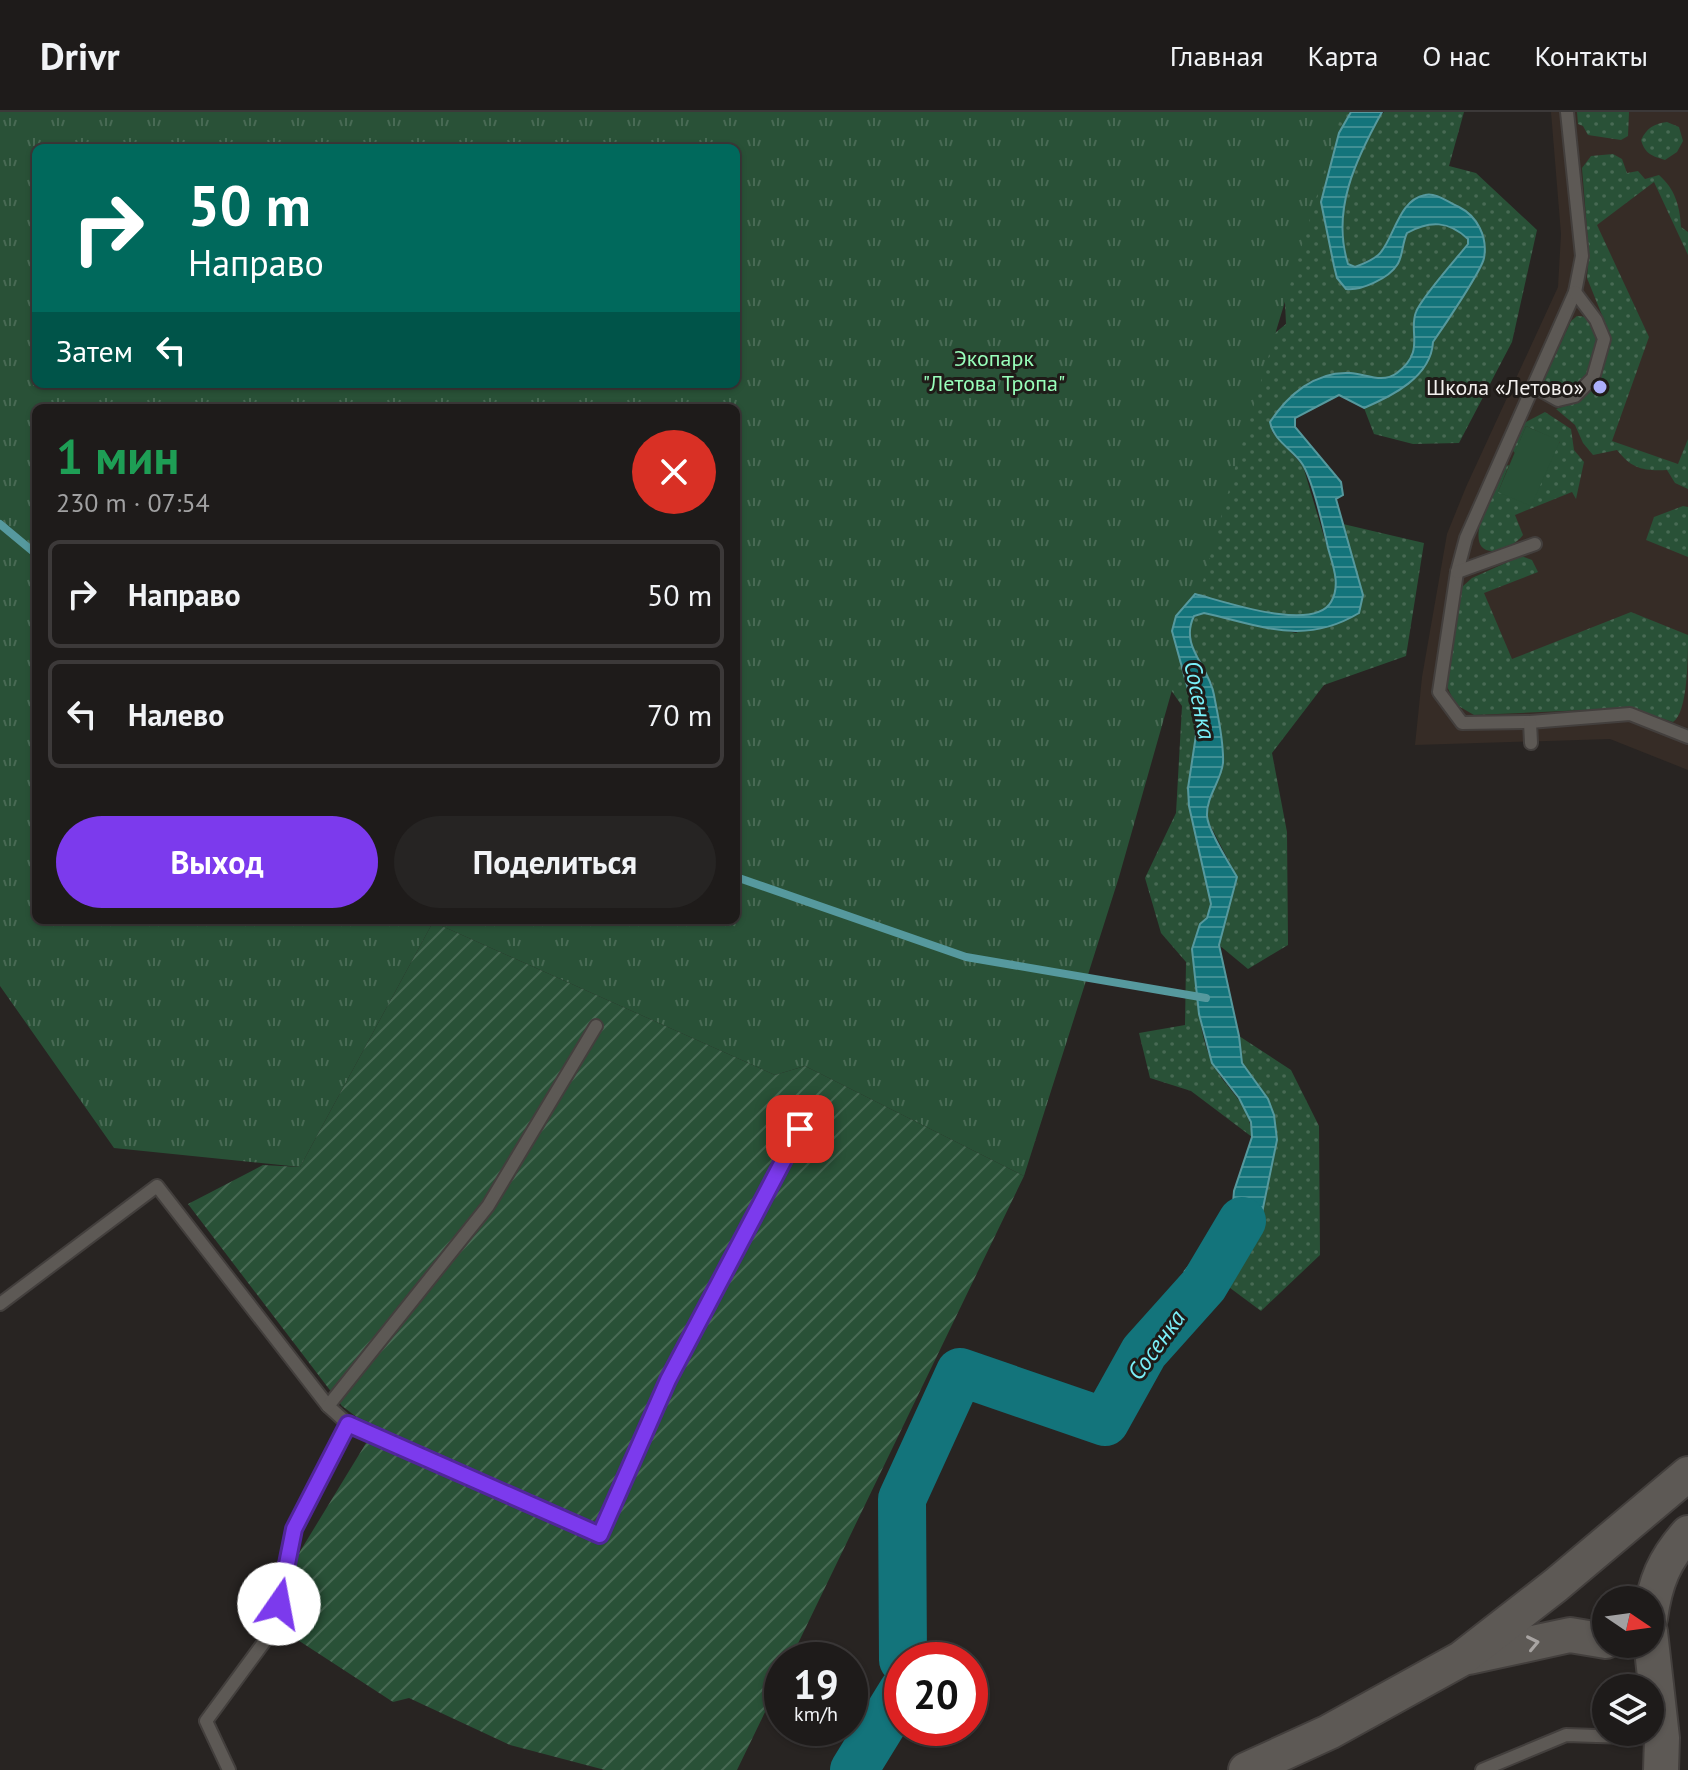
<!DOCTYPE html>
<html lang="ru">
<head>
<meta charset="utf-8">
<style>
  :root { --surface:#1e1b1a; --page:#262423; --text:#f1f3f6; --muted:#a1a1a2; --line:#3c3939; --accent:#7c3aed }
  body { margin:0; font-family:"PT Sans",sans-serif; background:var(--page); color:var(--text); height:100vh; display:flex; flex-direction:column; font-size:30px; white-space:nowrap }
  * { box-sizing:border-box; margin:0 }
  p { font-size:26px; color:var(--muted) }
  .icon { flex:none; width:44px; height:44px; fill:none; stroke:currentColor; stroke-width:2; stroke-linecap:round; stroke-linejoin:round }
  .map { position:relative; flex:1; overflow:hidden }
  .details { position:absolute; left:32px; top:292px; width:708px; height:520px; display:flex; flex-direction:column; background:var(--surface); border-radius:12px; box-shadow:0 2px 6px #0004,0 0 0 2px var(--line) }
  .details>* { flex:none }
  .top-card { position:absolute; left:32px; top:32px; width:708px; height:244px; border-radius:12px; box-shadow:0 2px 6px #0004,0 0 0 2px var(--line); background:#00695c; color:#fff; overflow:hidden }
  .needle { width:52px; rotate:103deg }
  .fabs { position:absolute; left:1592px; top:1474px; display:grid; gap:16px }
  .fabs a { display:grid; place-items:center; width:72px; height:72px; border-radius:50%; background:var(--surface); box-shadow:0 2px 6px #0004,0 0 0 2px var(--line); font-size:40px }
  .speed { position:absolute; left:764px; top:1530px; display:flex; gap:16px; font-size:40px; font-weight:700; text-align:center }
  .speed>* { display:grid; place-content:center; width:104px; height:104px; border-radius:50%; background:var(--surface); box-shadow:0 2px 6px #0004,0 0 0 2px var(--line); line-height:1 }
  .speed small { font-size:20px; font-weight:400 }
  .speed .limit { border:12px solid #d22; background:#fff; color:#111 }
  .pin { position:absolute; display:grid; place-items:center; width:68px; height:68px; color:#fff; margin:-34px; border-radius:16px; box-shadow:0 4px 12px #0006 }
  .me { position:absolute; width:88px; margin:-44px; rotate:12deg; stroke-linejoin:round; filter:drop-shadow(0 0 6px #0008) }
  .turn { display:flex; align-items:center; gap:28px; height:168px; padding:0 24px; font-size:36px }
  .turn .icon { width:104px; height:104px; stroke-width:2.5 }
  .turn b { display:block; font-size:56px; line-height:68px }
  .then { display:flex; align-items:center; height:76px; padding:0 24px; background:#0003; gap:16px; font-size:30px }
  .round { display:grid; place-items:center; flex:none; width:84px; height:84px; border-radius:42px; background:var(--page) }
  .overview { display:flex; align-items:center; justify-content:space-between; height:136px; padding:0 24px }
  h1 { font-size:48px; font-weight:800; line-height:60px; color:#1e9e55 }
  .action { display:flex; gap:16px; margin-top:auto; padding:16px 24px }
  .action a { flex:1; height:92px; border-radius:48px; background:var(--accent); color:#fff; font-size:32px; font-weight:800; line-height:92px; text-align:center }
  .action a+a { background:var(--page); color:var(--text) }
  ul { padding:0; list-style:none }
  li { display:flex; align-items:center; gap:24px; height:108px; margin:0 16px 12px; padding:0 8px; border:4px solid var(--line); border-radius:12px }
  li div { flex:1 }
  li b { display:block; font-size:30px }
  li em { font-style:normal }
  header { display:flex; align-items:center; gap:48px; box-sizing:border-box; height:112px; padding:0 40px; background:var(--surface); border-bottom:2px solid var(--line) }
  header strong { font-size:38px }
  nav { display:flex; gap:44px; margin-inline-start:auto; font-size:28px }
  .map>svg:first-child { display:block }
  .built { fill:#362c26 }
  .grass { fill:url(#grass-dots) }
  .park { fill:url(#park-tufts); fill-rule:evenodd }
  .garden { fill:url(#garden-furrows) }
  .pitch { fill:#295137 }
  .water { fill:url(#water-rules); stroke:#56999e; stroke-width:2 }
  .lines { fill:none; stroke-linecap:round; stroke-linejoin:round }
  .stream { stroke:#56999e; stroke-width:8 }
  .river { stroke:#13747b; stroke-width:48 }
  .lane-casing { stroke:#433f3d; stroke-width:16 }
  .secondary-casing { stroke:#433f3d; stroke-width:38 }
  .lane { stroke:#5d5955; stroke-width:12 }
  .secondary { stroke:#5d5955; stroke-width:34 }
  .oneway { stroke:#a8a4a2 }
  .route-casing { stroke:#51269a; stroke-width:20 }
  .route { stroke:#7c3aed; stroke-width:14 }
  .poi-dot { fill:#abaffb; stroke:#1f1b18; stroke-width:3 }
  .labels { text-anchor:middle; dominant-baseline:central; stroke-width:6; stroke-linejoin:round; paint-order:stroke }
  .park-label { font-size:22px; fill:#98feba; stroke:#1f1b18 }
  .poi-label { font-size:22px; fill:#f3f0ee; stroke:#1f1b18; text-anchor:end }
  .water-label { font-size:24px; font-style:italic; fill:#7aeff8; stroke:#1f1b18 }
</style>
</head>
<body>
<header>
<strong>Drivr</strong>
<nav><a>Главная</a><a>Карта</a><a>О нас</a><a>Контакты</a></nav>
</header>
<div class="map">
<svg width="1688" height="1658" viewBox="0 0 1688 1658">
  <defs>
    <pattern id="grass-dots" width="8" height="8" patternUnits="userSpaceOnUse" patternTransform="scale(2)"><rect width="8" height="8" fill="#295137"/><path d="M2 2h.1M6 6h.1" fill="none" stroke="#486a54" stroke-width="1.8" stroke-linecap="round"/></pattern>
    <pattern id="park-tufts" width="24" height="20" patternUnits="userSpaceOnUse" patternTransform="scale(2)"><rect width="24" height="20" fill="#295137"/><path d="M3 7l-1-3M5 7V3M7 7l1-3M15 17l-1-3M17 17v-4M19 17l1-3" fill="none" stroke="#486a54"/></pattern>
    <pattern id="garden-furrows" width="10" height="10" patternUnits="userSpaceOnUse" patternTransform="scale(2)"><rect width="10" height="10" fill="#295137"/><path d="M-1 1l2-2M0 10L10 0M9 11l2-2" fill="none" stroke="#486a54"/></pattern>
    <pattern id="water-rules" width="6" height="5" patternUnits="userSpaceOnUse" patternTransform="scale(2)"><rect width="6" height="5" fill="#13747b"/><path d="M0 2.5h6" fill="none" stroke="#418f94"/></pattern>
  </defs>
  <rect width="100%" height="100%" fill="#282422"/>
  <!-- built -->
  <polygon class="built" points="1551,0 1688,0 1688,658 1610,627 1415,633 1422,565 1447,422 1466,375 1558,175 1561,122"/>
  <!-- grass -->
  <g class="grass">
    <path d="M1261,0H1351L1339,21L1321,90L1337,166L1397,153L1407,121C1430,108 1449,109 1469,127L1468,132C1458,145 1420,188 1416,200C1408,221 1426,240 1397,261C1376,276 1340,250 1308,271C1297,278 1281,308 1272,320L1303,354L1336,465C1335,474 1335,487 1328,494C1305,518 1224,489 1195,482L1172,519L1194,599L1196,623L1189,694L1211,792C1196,839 1191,904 1212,950C1225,978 1250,989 1252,1025L1191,979L1150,966L1139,921L1185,913L1186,850L1161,821L1145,766L1176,701L1182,594L1126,513L1171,306L1286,212L1284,170Z"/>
    <path d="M1384,0H1464L1449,54L1476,61L1537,118L1512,230L1459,331L1413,332L1374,322L1364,296L1383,288L1432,238L1433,230L1484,147L1483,130L1412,90L1401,103L1380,142L1355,155L1348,152C1334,106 1351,35 1384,0Z"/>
    <polygon points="1577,0 1629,0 1628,24 1621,28 1588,23 1583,14 1578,12"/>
    <path d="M1667,10L1679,15L1683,29L1677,40L1665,48C1652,44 1645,42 1641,28C1647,16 1653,12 1667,10Z"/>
    <path d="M1613,42L1622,47L1627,61L1638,59L1645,67L1659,63C1675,77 1680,94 1681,115L1688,120V143L1654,70L1597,113L1649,225L1612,329L1678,352L1688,327V377L1675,371L1667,358C1643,359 1632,357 1617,338L1593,343L1583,331L1575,313L1556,297L1577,290L1591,279L1600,266L1610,229L1608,218L1587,166L1589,142L1582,56L1591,44Z"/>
    <path d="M1577,204C1610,204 1594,258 1580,272C1574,278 1566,280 1557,282L1547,276L1544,268L1571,209Z"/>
    <path d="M1545,300L1571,317L1574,338L1584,350L1576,387L1572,380L1515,403L1523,423C1517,431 1506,437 1496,439C1455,443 1498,368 1504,354L1509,353L1498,380L1560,330L1526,314L1515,341L1513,339L1524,311Z"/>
    <polygon points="1683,394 1688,395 1688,445 1646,428 1654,405"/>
    <polygon points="1343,412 1424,431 1406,544 1324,573 1272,641 1287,720 1288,833 1248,857 1219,833 1237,765 1207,707 1209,691 1223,652 1212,572 1192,534 1188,517 1194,504 1204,501 1296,521 1363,483"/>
    <path d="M1521,444L1532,448L1538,460L1484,481L1512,547L1631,500L1688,523C1688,544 1688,601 1673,610L1629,596L1474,603L1455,592L1446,572L1462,475L1472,466Z"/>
    <polygon points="1239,924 1291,958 1319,1014 1320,1143 1261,1199 1218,1167 1239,1145 1268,987 1242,951"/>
  </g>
  <!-- park -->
  <path class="park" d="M0,0H1342L1237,349L1119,765L1024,1064L805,954L775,963L433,810L300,1055L114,1036L0,874ZM36,36H736V272H36ZM36,296H736V808H36Z"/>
  <!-- garden -->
  <polygon class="garden" points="433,810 775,963 805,954 1024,1064 790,1548 782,1548 782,1565 737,1658 605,1658 510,1633 409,1586 393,1590 287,1521 296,1446 374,1318 342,1294 188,1092 263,1053 300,1055"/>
  <!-- pitch -->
  <polygon class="pitch" points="1526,314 1560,329 1531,394 1498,380"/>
  <!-- water -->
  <path class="water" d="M1351,0H1382C1356,47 1331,98 1348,152L1355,155C1363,152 1376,147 1381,140C1395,123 1399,88 1425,83C1436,80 1449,91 1459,95C1477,104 1488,125 1484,146C1482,158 1442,217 1433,230C1431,265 1392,284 1364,296L1339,283L1295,306V315L1341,370L1343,383L1336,387L1363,483L1359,501C1304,534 1263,514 1204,501L1194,504C1179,535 1209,553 1214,583C1218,605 1224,629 1223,651C1221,669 1206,685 1207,704C1208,719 1229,751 1237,765L1219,833L1239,924L1242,951L1268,987L1274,1003L1277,1028L1262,1101L1239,1145L1218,1167L1185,1159L1232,1103L1234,1079L1252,1025L1251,1010L1239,986L1212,951L1199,902L1192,837L1200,812L1207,806L1211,792L1189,694L1188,676L1196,623L1194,599L1172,519L1176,504L1195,482C1223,489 1313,521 1331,490C1341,473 1333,454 1328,436C1323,414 1314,372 1303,353C1293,337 1274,330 1270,310C1288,283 1315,259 1350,261C1366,262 1382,272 1397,261C1426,239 1408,220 1416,200C1421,186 1457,146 1468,132V127C1449,109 1430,108 1407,121C1402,131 1403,145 1397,153C1389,166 1361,179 1346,177L1337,166L1334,154L1321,90L1339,21Z"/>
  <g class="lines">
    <!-- stream -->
    <g class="stream">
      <polyline points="0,412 36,442"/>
      <polyline points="736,765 966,845 1206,886"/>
    </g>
    <!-- river -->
    <g class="river">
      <polyline points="903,1548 902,1387 960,1260 1105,1310 1144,1240 1204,1173 1242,1109"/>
      <polyline points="854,1658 902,1580"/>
    </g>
    <!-- lane casing -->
    <g class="lane-casing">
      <g id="lane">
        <polyline points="1567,0 1582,144 1575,180 1466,426 1457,460 1439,580 1462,611 1530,610 1630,602 1688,625"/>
        <polyline points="1533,274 1558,288 1575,284 1593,266 1604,227 1596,208 1575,180"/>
        <polyline points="1457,460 1535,432"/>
        <polyline points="1530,610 1531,631"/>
        <polyline points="0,1192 157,1074 328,1294 348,1312 600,1423 668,1268 800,1017"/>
        <polyline points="328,1294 488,1094 596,914"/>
        <polyline points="229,1658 206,1609 273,1518 294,1417 348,1312"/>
        <polyline points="1482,1658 1566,1623 1658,1626"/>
      </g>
    </g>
    <!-- secondary casing -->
    <g class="secondary-casing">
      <g id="secondary">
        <path d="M1650,1506C1655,1470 1664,1448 1688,1421"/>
        <polyline points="1650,1520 1662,1626 1661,1658"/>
        <polyline points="1469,1545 1570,1523 1606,1529"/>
        <polyline points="1246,1658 1329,1620 1461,1547 1556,1473 1688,1362"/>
      </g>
    </g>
    <!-- lane -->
    <use href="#lane" class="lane"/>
    <!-- secondary -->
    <use href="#secondary" class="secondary"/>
  </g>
  <!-- one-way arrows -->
  <defs><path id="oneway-chevron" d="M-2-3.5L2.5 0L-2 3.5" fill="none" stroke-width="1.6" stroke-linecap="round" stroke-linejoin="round" transform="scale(2)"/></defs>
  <use class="oneway" href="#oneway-chevron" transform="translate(1533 1531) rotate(-12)"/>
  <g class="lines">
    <!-- route casing -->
    <g class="route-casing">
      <polyline id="route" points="279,1492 294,1417 348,1312 600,1423 668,1268 800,1017"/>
    </g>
    <!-- route -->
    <use href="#route" class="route"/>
  </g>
  <!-- markers -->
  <circle class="poi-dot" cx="1600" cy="275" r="8"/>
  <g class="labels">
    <!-- park labels -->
    <g class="park-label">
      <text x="994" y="246">Экопарк<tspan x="994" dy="25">"Летова Тропа"</tspan></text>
    </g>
    <!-- poi labels -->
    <g class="poi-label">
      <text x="1584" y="275">Школа «Летово»</text>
    </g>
    <!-- water labels -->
    <g class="water-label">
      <text transform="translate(1200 588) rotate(79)">Сосенка</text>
      <text transform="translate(1156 1233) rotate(-54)">Сосенка</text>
    </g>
  </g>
</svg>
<div class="fabs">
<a><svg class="needle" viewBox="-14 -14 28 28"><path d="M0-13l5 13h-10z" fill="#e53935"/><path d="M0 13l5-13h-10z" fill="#a1a1a2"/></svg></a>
<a><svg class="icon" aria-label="layers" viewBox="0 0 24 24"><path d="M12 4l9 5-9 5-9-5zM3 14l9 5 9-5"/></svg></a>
</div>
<div class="speed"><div>19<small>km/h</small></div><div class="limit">20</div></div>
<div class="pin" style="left:800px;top:1017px;background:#d93025"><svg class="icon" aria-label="arrive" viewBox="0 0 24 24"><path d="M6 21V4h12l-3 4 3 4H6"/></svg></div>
<svg class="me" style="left:279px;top:1492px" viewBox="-20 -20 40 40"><circle r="19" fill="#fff"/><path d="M0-13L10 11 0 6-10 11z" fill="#7c3aed"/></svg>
<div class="top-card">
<div class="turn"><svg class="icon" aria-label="right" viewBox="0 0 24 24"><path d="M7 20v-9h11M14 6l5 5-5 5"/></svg><div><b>50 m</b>Направо</div></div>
<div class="then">Затем<svg class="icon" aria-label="left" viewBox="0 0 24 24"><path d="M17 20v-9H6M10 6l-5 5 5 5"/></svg></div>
</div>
<section class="details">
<div class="overview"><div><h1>1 мин</h1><p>230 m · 07:54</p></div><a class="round" style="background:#d93025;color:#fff"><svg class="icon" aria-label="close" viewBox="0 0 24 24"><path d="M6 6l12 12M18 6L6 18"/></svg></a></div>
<ul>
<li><svg class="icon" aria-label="right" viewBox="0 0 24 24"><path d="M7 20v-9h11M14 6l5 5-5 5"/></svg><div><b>Направо</b></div><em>50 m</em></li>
<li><svg class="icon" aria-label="left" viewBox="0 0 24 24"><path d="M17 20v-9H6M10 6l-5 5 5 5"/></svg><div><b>Налево</b></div><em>70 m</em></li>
</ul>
<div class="action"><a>Выход</a><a>Поделиться</a></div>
</section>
</div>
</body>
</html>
